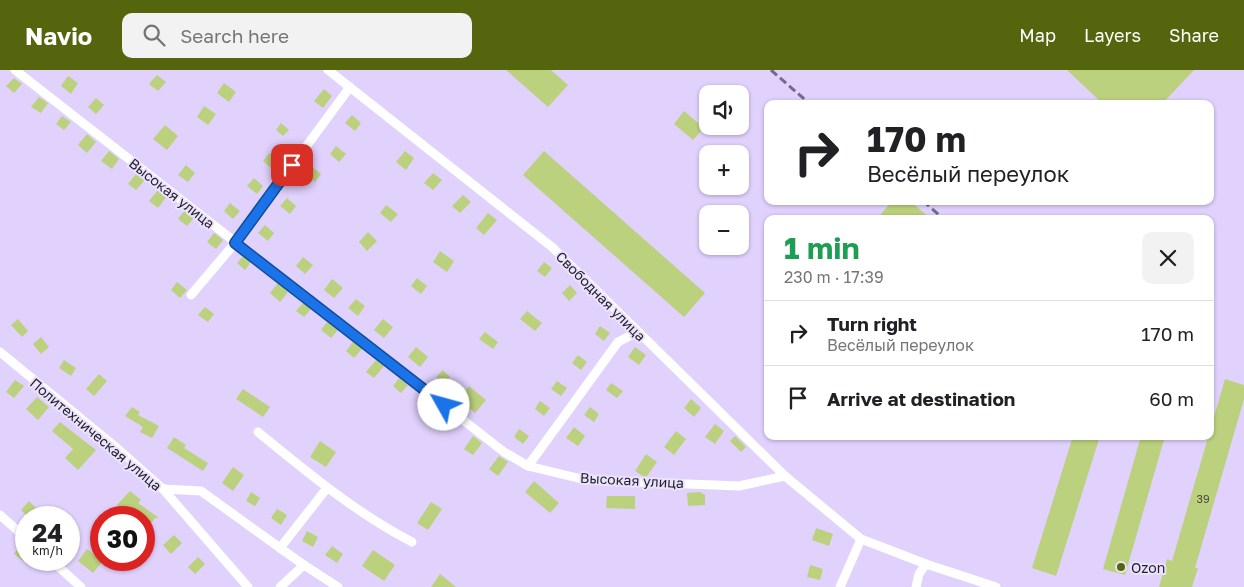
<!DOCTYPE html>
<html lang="en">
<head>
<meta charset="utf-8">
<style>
  :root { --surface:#fff; --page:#f2f2f2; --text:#202124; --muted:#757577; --line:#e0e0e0; --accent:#54650d }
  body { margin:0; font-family:"Golos Text",sans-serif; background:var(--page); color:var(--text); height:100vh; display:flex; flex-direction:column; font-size:19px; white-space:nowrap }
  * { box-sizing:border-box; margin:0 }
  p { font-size:16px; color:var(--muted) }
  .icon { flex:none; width:28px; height:28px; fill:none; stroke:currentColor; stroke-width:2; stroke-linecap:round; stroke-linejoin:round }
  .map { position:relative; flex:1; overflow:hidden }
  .side { position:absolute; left:764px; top:145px; width:450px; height:225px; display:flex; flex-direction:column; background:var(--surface); border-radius:10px; box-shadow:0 1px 4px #0004 }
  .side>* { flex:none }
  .top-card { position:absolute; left:764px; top:30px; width:450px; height:105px; border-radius:10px; box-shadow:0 1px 4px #0004; background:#fff; color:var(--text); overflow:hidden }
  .tools { position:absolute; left:699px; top:15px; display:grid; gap:10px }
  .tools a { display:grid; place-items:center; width:50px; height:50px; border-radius:10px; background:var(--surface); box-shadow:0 1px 4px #0004; font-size:25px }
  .speed { position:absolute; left:15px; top:436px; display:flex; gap:10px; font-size:25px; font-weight:700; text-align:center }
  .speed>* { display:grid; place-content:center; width:65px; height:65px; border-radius:50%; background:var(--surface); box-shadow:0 1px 4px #0004; line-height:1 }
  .speed small { font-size:12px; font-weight:400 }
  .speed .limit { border:8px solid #d22; background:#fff; color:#111 }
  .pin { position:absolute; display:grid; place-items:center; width:42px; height:42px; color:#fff; margin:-21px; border-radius:10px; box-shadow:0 2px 8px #0006 }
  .me { position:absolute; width:55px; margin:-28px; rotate:308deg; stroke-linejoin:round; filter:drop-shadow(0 0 4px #0008) }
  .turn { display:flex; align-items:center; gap:18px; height:105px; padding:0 20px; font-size:22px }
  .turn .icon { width:65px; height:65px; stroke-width:2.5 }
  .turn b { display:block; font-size:35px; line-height:42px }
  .round { display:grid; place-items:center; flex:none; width:52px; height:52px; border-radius:10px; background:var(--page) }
  .summary { display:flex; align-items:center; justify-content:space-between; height:85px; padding:0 20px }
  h1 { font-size:30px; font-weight:700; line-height:38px; color:#1e9e55 }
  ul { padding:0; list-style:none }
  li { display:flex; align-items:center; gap:15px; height:65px; padding:0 20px; border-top:1px solid var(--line) }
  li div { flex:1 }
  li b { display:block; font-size:19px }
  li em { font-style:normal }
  header { display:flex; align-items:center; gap:30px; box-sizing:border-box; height:70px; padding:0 25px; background:var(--accent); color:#fff }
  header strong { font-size:24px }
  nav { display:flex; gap:28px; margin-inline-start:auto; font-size:18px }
  .search { width:350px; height:45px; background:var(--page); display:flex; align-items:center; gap:12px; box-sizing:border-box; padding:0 18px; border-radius:10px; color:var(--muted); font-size:19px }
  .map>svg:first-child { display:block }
  .building { fill:#bcd17e }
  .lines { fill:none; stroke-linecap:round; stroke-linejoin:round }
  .street { stroke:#fff; stroke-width:9 }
  .rail { stroke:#756a89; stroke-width:3; stroke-dasharray:8 4; stroke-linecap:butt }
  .route-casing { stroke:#114b97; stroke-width:12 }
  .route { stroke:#1a73e8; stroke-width:9 }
  .poi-dot { fill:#54650d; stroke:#eae3f9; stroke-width:2 }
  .labels { text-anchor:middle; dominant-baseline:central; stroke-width:4; stroke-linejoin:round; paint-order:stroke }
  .number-label { font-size:11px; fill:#4b4a45 }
  .street-label { font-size:14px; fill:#251d32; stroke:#eae3f9 }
  .poi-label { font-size:14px; fill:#251d32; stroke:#eae3f9; text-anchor:start }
</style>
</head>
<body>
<header>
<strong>Navio</strong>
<div class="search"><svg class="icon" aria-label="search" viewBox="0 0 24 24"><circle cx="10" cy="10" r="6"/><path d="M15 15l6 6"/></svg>Search here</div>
<nav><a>Map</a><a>Layers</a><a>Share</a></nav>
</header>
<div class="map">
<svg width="1244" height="517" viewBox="0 0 1244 517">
  <rect width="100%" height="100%" fill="#e0d1fd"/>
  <!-- building -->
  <g class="building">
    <polygon points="506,0 551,0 568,15 548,37"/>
    <polygon points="1067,0 1194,0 1162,34 1103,34"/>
    <polygon points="157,5 166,12 158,21 149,14"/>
    <polygon points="68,6 78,13 71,24 61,16"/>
    <polygon points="14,8 22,14 14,23 6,16"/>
    <polygon points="224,13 236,22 229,32 217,23"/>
    <polygon points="324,19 332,26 323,38 314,31"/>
    <polygon points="39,27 48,33 41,43 31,37"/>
    <polygon points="96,28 104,35 96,44 88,37"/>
    <polygon points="204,36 216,44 208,55 197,47"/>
    <polygon points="684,41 704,58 693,70 674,54"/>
    <polygon points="352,45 361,53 355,61 345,53"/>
    <polygon points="62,46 71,52 64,60 56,54"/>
    <polygon points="281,53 289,60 283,66 276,60"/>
    <polygon points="165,55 178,66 167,80 153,69"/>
    <polygon points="87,64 96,72 87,83 78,75"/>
    <polygon points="336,76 346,84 339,92 330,84"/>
    <polygon points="109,81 119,89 112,99 101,91"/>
    <polygon points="405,81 414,88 406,100 396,92"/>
    <polygon points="544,81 705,223 684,247 523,105"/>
    <polygon points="269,83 279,91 272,99 263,91"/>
    <polygon points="186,95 195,103 188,112 178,105"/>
    <polygon points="311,96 321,104 315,112 305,104"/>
    <polygon points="137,103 145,110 136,120 128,114"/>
    <polygon points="433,103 442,110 433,120 424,113"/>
    <polygon points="254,108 263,116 257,124 247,116"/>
    <polygon points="158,120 167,126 158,138 149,131"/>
    <polygon points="463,125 471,132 460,143 452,136"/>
    <polygon points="287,128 296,136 290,144 280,136"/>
    <polygon points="892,131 910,131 931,149 877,149"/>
    <polygon points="230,133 240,141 233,149 224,141"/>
    <polygon points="386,135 398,144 391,152 380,143"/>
    <polygon points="185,140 194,148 187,156 178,149"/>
    <polygon points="488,143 497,150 484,165 476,158"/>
    <polygon points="265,155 274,163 268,171 258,163"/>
    <polygon points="368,162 377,171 367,181 359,172"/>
    <polygon points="214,163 223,170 216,179 207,172"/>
    <polygon points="440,181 454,191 447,202 433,192"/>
    <polygon points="243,186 251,192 245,200 237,193"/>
    <polygon points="303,187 313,195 305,204 296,196"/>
    <polygon points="544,192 552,198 545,207 537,201"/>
    <polygon points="417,208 427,216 421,224 411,216"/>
    <polygon points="332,209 343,218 334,228 324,220"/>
    <polygon points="177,212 187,220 180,228 171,220"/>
    <polygon points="278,213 288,222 280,232 270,223"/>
    <polygon points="570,215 577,223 569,231 562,223"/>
    <polygon points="356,229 365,236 358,246 348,238"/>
    <polygon points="303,233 311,239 304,247 296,241"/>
    <polygon points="205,237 214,244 208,252 198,245"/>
    <polygon points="527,241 542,253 535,261 520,249"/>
    <polygon points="18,249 28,261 22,267 11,255"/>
    <polygon points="383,249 393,257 384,268 374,260"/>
    <polygon points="327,252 338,260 331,268 321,260"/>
    <polygon points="600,256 610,263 604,271 595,264"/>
    <polygon points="485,262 498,272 493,279 479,269"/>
    <polygon points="41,267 49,277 41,284 33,274"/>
    <polygon points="353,272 362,279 354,288 346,281"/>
    <polygon points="416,277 428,287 420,297 408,287"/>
    <polygon points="635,277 646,285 639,295 628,287"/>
    <polygon points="578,285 587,292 581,300 572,293"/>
    <polygon points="64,290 76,298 71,306 59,298"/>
    <polygon points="376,290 384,296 374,308 366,302"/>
    <polygon points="443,300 450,307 443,314 436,307"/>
    <polygon points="99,304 107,311 94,326 86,319"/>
    <polygon points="399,308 408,315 401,323 393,316"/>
    <polygon points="1225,309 1244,315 1244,329 1195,498 1198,498 1192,517 1159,517 1167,489 1172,491"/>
    <polygon points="15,310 24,316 14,328 6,322"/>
    <polygon points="557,311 567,318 561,326 551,319"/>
    <polygon points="611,313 623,321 617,328 606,320"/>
    <polygon points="469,316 486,330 475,343 459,329"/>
    <polygon points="243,319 270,337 263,347 236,329"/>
    <polygon points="37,327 49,337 38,350 26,339"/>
    <polygon points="691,329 701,338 694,347 684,338"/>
    <polygon points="540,331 550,338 544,346 535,339"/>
    <polygon points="432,334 442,341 435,350 425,343"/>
    <polygon points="132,337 140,342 138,345 159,356 152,368 140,362 143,357 125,346"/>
    <polygon points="590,337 599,344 594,352 584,345"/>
    <polygon points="60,352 96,380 78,400 65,388 73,379 52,361"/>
    <polygon points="715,354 724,361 715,374 705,367"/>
    <polygon points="574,357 585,366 578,376 566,368"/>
    <polygon points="519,359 529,366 523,374 514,367"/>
    <polygon points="676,361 686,369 674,385 664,377"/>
    <polygon points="473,366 482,373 473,385 464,379"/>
    <polygon points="735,366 746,377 741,382 730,371"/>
    <polygon points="1073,366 1100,366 1056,506 1032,498"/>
    <polygon points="1141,366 1165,366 1125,505 1103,499"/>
    <polygon points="174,367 186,375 184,378 208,393 203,401 167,378"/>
    <polygon points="320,371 336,382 326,397 310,387"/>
    <polygon points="646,384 657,392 647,406 643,406 635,401"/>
    <polygon points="499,386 508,392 498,406 489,399"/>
    <polygon points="233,397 244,405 233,421 222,413"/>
    <polygon points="534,411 559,433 550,443 525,422"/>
    <polygon points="130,421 141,430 138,433 159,448 155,448 144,463 144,448 131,448 117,435"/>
    <polygon points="251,422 260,428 255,436 246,431"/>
    <polygon points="700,422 705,425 705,435 688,436 687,423"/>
    <polygon points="607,426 635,426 635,439 606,438"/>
    <polygon points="29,431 36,438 28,447 21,440"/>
    <polygon points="431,432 442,439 428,460 417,453"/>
    <polygon points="277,439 287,445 281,455 271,448"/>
    <polygon points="816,458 833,464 829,476 812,470"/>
    <polygon points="307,461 318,467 313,477 302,471"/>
    <polygon points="174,465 182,473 171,484 163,475"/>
    <polygon points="22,474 26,478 26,486 23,491 14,484"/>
    <polygon points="332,476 343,484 337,493 325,485"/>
    <polygon points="87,479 103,491 93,503 78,491"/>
    <polygon points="373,480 395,495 384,511 362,496"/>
    <polygon points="198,487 205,494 195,504 188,497"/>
    <polygon points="810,495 823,499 820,510 807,507"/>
    <polygon points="440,504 456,517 431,517"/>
  </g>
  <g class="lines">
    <!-- street -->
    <g class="street">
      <polyline points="15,0 504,382 528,396 586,410 739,416 785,406"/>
      <polyline points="328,0 552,177 785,406 861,469 926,494 996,517"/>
      <polyline points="191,225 235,173 350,17"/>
      <polyline points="0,282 118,379 163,419 248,517"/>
      <path d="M258,362C307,402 356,443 412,472"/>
      <polyline points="528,396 618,272 637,262"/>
      <polyline points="163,419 201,421 280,478"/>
      <polyline points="0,445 26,468"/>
      <polyline points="51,490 81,517"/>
      <polyline points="304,495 280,478 327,418"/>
      <polyline points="280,517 304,495 338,517"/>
      <polyline points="840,517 861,469"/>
      <polyline points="916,517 919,504 926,494"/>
    </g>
    <!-- rail -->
    <g class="rail">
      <polyline points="771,0 810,34"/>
      <polyline points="923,131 944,149"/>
    </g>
  </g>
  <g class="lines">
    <!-- route casing -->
    <g class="route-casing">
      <polyline id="route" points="292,95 235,173 444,335"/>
    </g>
    <!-- route -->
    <use href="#route" class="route"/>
  </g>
  <!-- markers -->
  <circle class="poi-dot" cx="1121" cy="497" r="5"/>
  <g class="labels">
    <!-- number labels -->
    <g class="number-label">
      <text x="1203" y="428">39</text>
    </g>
    <!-- street labels -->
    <g class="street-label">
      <text transform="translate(172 123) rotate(38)">Высокая улица</text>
      <text transform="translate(601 226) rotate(45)">Свободная улица</text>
      <text transform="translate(96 364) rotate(40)">Политехническая улица</text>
      <text transform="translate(632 410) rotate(3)">Высокая улица</text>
    </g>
    <!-- poi labels -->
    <g class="poi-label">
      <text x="1131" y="497">Ozon</text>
    </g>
  </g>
</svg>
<div class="tools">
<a><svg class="icon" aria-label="sound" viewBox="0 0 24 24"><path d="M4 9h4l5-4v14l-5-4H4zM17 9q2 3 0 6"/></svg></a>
<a>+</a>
<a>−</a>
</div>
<div class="speed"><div>24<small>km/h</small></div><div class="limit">30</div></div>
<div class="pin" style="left:292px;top:95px;background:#d93025"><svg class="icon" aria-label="arrive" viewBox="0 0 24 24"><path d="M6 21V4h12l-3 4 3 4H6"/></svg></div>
<svg class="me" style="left:444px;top:335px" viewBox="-20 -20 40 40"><circle r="19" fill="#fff"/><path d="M0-13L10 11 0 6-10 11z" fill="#1a73e8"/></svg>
<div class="top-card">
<div class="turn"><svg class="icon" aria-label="right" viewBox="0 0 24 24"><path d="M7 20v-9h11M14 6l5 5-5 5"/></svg><div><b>170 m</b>Весёлый переулок</div></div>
</div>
<section class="side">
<div class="summary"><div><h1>1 min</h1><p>230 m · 17:39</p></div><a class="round"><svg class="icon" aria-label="close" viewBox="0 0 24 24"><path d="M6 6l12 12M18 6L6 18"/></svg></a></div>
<ul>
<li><svg class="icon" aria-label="right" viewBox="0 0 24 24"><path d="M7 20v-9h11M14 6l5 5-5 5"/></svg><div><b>Turn right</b><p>Весёлый переулок</p></div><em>170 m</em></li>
<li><svg class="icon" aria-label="arrive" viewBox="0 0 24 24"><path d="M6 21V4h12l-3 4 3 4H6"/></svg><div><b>Arrive at destination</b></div><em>60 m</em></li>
</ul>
</section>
</div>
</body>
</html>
